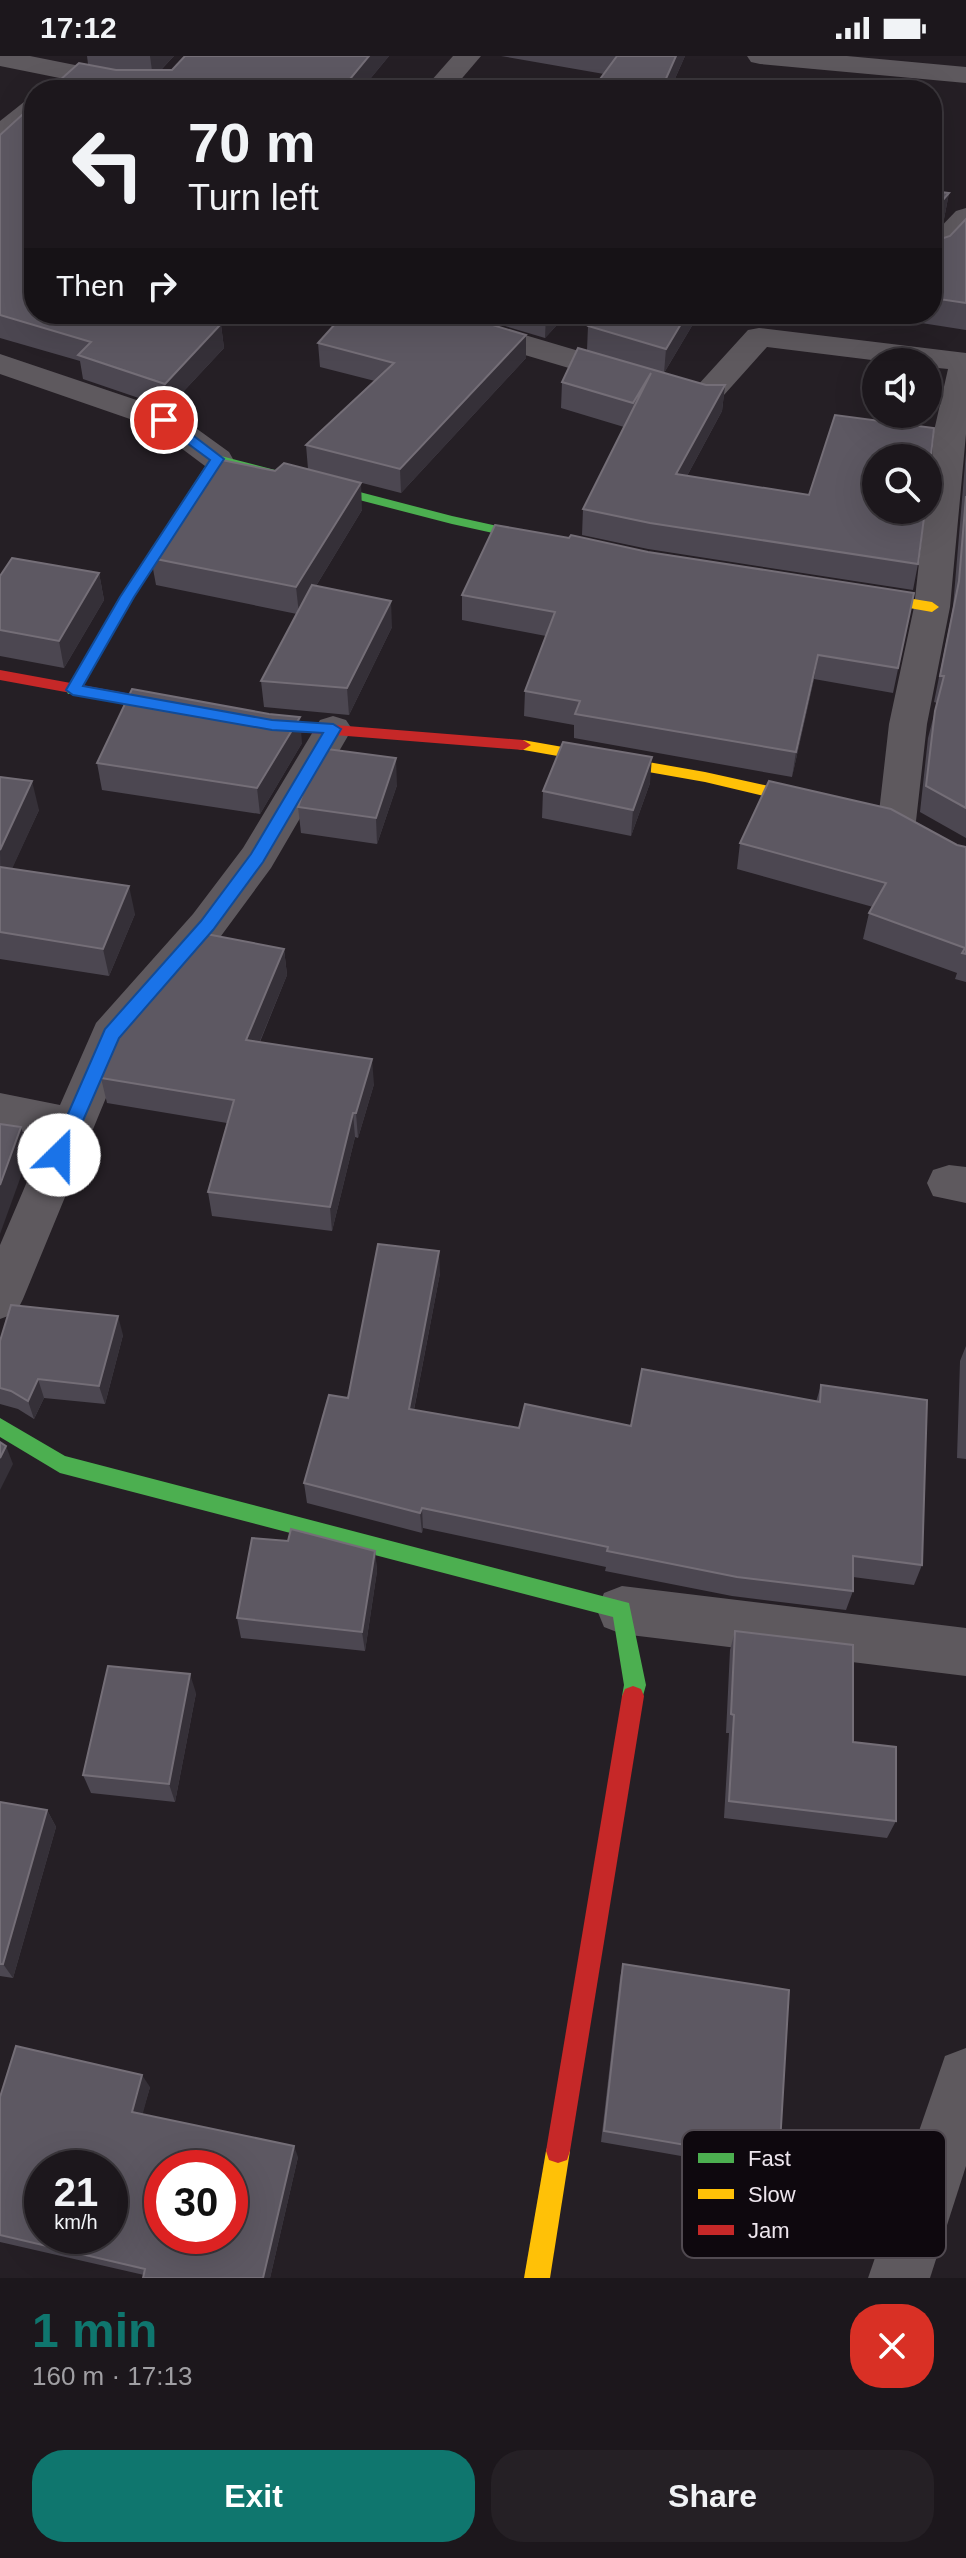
<!DOCTYPE html>
<html lang="en">
<head>
<meta charset="utf-8">
<style>
  :root { --surface:#1c171c; --page:#252025; --text:#f1f3f6; --muted:#a09fa3; --line:#3a363b; --accent:#0f766e }
  body { margin:0; font-family:Arial,sans-serif; background:var(--page); color:var(--text); height:100vh; display:flex; flex-direction:column; font-size:30px; white-space:nowrap }
  * { box-sizing:border-box; margin:0 }
  p { font-size:26px; color:var(--muted) }
  .icon { flex:none; width:44px; height:44px; fill:none; stroke:currentColor; stroke-width:2; stroke-linecap:round; stroke-linejoin:round }
  .map { position:relative; height:2222px; overflow:hidden }
  .sheet { display:flex; flex-direction:column; background:var(--surface); flex:1 }
  .sheet>* { flex:none }
  .hud { position:absolute; left:24px; top:24px; width:918px; height:244px; border-radius:32px; box-shadow:0 8px 32px #0002,0 0 0 2px var(--line); background:#1c171c; color:var(--text); overflow:hidden }
  .buttons { position:absolute; left:862px; top:292px; display:grid; gap:16px }
  .buttons a { display:grid; place-items:center; width:80px; height:80px; border-radius:50%; background:var(--surface); box-shadow:0 8px 32px #0002,0 0 0 2px var(--line); font-size:40px }
  .speed { position:absolute; left:24px; top:2094px; display:flex; gap:16px; font-size:40px; font-weight:700; text-align:center }
  .speed>* { display:grid; place-content:center; width:104px; height:104px; border-radius:50%; background:var(--surface); box-shadow:0 8px 32px #0002,0 0 0 2px var(--line); line-height:1 }
  .speed small { font-size:20px; font-weight:400 }
  .speed .limit { border:12px solid #d22; background:#fff; color:#111 }
  .pin { position:absolute; display:grid; place-items:center; width:68px; height:68px; color:#fff; margin:-34px; border:4px solid #fff; border-radius:50%; box-shadow:0 2px 8px #0007 }
  .me { position:absolute; width:88px; margin:-44px; rotate:23deg; stroke-linejoin:round; filter:drop-shadow(0 0 6px #0008) }
  .turn { display:flex; align-items:center; gap:28px; height:168px; padding:0 32px; font-size:36px }
  .turn .icon { width:104px; height:104px; stroke-width:2.5 }
  .turn b { display:block; font-size:56px; line-height:68px }
  .then { display:flex; align-items:center; height:76px; padding:0 32px; background:#0003; gap:16px; font-size:30px }
  .round { display:grid; place-items:center; flex:none; width:84px; height:84px; border-radius:32px; background:var(--page) }
  .headline { display:flex; align-items:center; justify-content:space-between; height:136px; padding:0 32px }
  h1 { font-size:48px; font-weight:800; line-height:60px; color:var(--accent) }
  .primary-button { display:flex; gap:16px; margin-top:auto; padding:16px 32px }
  .primary-button a { flex:1; height:92px; border-radius:32px; background:var(--accent); color:#fff; font-size:32px; font-weight:800; line-height:92px; text-align:center }
  .primary-button a+a { background:var(--page); color:var(--text) }
  .status { display:flex; justify-content:space-between; align-items:center; height:56px; padding:0 40px; background:var(--surface); direction:ltr }
  .status svg { height:22px; fill:currentColor }
  .map>svg:first-child { display:block }
  .lines { fill:none; stroke-linecap:round; stroke-linejoin:round }
  .street { fill:#5e595e; fill-rule:evenodd }
  .fast { fill:#4caf50; fill-rule:evenodd }
  .slow { fill:#ffc107; fill-rule:evenodd }
  .jam { fill:#c62828; fill-rule:evenodd }
  .wall { fill:#4c4751 }
  .shaded-wall { fill:#353038 }
  .building { fill:#5d5862; stroke:#746e77; stroke-width:2; fill-rule:evenodd }
  .route { fill:#1a73e8; stroke:#114b97; stroke-width:2 }
  .key { fill:#0e080e; stroke:#514a51; stroke-width:2 }
  .key-label { font-size:22px; fill:#ede5ed }
</style>
</head>
<body>
<div class="status"><b>17:12</b><svg viewBox="0 0 49 12"><path d="M0 12V9h3v3zM5 12V6h3v6zM10 12V3h3v9zM15 12V0h3v12zM26 1h20v11H26zM47 4h2v5h-2z"/></svg></div>
<div class="map">
<svg width="966" height="2222" viewBox="0 0 966 2222">
  <rect width="100%" height="100%" fill="#251f25"/>
  <g class="lines">
    <!-- street -->
    <g class="street">
      <polygon points="0,0 30,0 170,28 174,34 119,34 0,10"/>
      <polygon points="453,0 481,0 452,34 423,34"/>
      <polygon points="747,0 847,0 966,11 966,27 760,8 751,6"/>
      <polygon points="34,44 34,65 10,84 0,86 0,65 24,46"/>
      <polygon points="966,152 966,179 943,204 932,207 932,180 956,155"/>
      <polygon points="406,258 454,258 697,330 748,274 759,272 966,297 966,378 950,551 927,668 916,765 911,775 897,779 883,775 878,765 889,668 914,551 925,454 928,454 934,375 948,313 928,311 928,306 888,306 767,291 715,349 704,352 410,265"/>
      <polygon points="0,298 175,357 229,396 233,403 229,410 217,413 205,410 153,371 0,318"/>
      <polygon points="333,660 346,664 352,673 271,812 221,880 129,986 23,1243 16,1257 0,1263 0,1189 46,1081 0,1071 0,1037 60,1049 96,967 193,858 243,792 320,664"/>
      <polygon points="949,1109 966,1111 966,1147 933,1140 927,1127 933,1114"/>
      <polygon points="622,1530 966,1572 966,1620 622,1578 604,1571 597,1554 604,1537"/>
      <polygon points="966,1992 966,2110 930,2222 868,2222 945,2000"/>
    </g>
    <!-- fast -->
    <g class="fast">
      <polygon points="217,399 452,460 552,482 559,486 552,490 452,468 220,408 134,541 78,638 68,638 66,634 120,541 212,400"/>
      <polygon points="0,1362 65,1400 629,1547 646,1629 641,1647 633,1650 625,1647 622,1640 624,1629 613,1561 60,1417 0,1381"/>
    </g>
    <!-- slow -->
    <g class="slow">
      <polygon points="852,533 932,546 939,551 932,556 847,541 847,535"/>
      <polygon points="523,684 705,716 823,742 831,748 823,754 705,726 518,693 518,685"/>
      <polygon points="558,2083 567,2086 570,2095 550,2222 524,2222 546,2095 549,2086"/>
    </g>
    <!-- jam -->
    <g class="jam">
      <polygon points="0,614 272,664 523,684 531,689 523,694 272,674 0,624"/>
      <polygon points="633,1630 641,1633 644,1640 570,2095 567,2104 558,2107 549,2104 546,2095 622,1640 625,1633"/>
    </g>
  </g>
  <!-- wall -->
  <g class="wall">
    <polygon points="85,0 174,0 161,14 172,14 185,0 389,0 361,34 49,34 88,8 87,0"/>
    <polygon points="501,0 685,0 670,34 592,34 604,18"/>
    <polygon points="0,79 34,258 231,258 221,269 224,292 168,352 83,323 80,305 0,282"/>
    <polygon points="932,135 949,137 944,163 934,175 934,181 938,184 950,180 966,163 966,274 864,258 932,258"/>
    <polygon points="465,258 567,258 545,282"/>
    <polygon points="594,258 699,258 664,317 706,329 725,329 722,355 687,420 918,508 913,534 648,493 582,479 583,453 624,371 561,352 562,326 587,294 588,270"/>
    <polygon points="526,279 526,302 401,437 308,413 306,389 375,325 320,311 318,287"/>
    <polygon points="966,396 966,782 920,756 928,682 937,647 934,646 953,551"/>
    <polygon points="275,415 362,454 316,530 392,571 349,659 264,651 261,625 297,558 156,529 151,502"/>
    <polygon points="648,496 914,537 893,637 814,623 792,721 574,682 574,669 524,660 525,635 546,580 462,564 462,539"/>
    <polygon points="99,517 104,544 64,612 0,600 0,520"/>
    <polygon points="302,687 260,758 102,734 97,707"/>
    <polygon points="0,721 39,754 12,812 135,858 109,920 0,903"/>
    <polygon points="650,727 631,780 542,762 543,735"/>
    <polygon points="397,729 377,788 301,777 298,751"/>
    <polygon points="740,787 957,789 966,791 966,926 955,923 957,917 863,883 869,857 873,851 737,813"/>
    <polygon points="284,893 287,919 260,986 374,1028 358,1082 355,1081 332,1175 212,1160 208,1136 227,1067 107,1047 101,1022"/>
    <polygon points="440,1217 414,1354 519,1372 631,1370 816,1346 821,1329 922,1509 914,1529 853,1521 853,1535 846,1554 732,1540 605,1515 606,1511 423,1472 422,1477 307,1447 304,1427 348,1342"/>
    <polygon points="123,1279 105,1348 44,1342 34,1363 18,1353 0,1348 0,1285"/>
    <polygon points="966,1290 966,1403 957,1402 960,1305"/>
    <polygon points="375,1495 377,1515 365,1595 241,1582 237,1562"/>
    <polygon points="735,1575 853,1686 896,1765 887,1782 724,1762 729,1677 726,1677 730,1594"/>
    <polygon points="196,1637 175,1746 91,1737 83,1719"/>
    <polygon points="0,1746 47,1754 56,1771 13,1922 0,1920"/>
    <polygon points="623,1908 779,2105 773,2116 601,2086 620,1922"/>
    <polygon points="150,2031 142,2058 298,2101 270,2222 143,2222 144,2219 0,2186 0,2041"/>
  </g>
  <!-- shaded-wall -->
  <g class="shaded-wall">
    <polygon points="150,0 174,0 153,22"/>
    <polygon points="369,0 389,0 361,34 341,34"/>
    <polygon points="676,0 685,0 670,34 661,34"/>
    <polygon points="949,137 944,163 932,177 934,154"/>
    <polygon points="207,258 231,258 221,269 224,292 168,352 165,328 203,263"/>
    <polygon points="546,258 567,258 545,282"/>
    <polygon points="687,258 699,258 664,317 666,293"/>
    <polygon points="526,279 526,302 401,437 400,413"/>
    <polygon points="725,329 722,355 674,444 676,418"/>
    <polygon points="361,427 362,454 299,558 296,531"/>
    <polygon points="99,517 104,544 64,612 59,585"/>
    <polygon points="391,545 392,571 349,659 347,632"/>
    <polygon points="818,599 814,623 792,721 796,696"/>
    <polygon points="300,661 302,687 260,758 257,732"/>
    <polygon points="652,701 650,727 631,780 633,754"/>
    <polygon points="396,702 397,729 377,788 376,762"/>
    <polygon points="32,725 39,754 1,837 0,794"/>
    <polygon points="129,830 135,858 109,920 103,893"/>
    <polygon points="284,893 287,919 250,1009 246,984"/>
    <polygon points="372,1003 374,1028 358,1082 356,1057"/>
    <polygon points="353,1057 355,1081 332,1175 330,1151"/>
    <polygon points="21,1071 29,1098 0,1178 0,1129"/>
    <polygon points="439,1195 440,1217 410,1374 409,1353"/>
    <polygon points="118,1260 123,1279 105,1348 99,1330"/>
    <polygon points="38,1323 44,1342 34,1363 28,1345"/>
    <polygon points="6,1390 13,1408 0,1434 0,1402"/>
    <polygon points="422,1452 423,1472 422,1477 420,1457"/>
    <polygon points="375,1495 377,1515 365,1595 362,1576"/>
    <polygon points="190,1618 196,1637 175,1746 169,1728"/>
    <polygon points="47,1754 56,1771 13,1922 3,1908"/>
    <polygon points="142,2019 150,2031 140,2068 132,2056"/>
    <polygon points="294,2090 298,2101 270,2222 263,2222"/>
  </g>
  <!-- building -->
  <g class="building">
    <polygon points="185,0 369,0 341,34 49,34 79,7 116,14 172,14"/>
    <polygon points="617,0 676,0 661,34 592,34"/>
    <polygon points="34,48 34,258 207,258 203,263 221,268 165,328 78,299 91,286 0,259 0,79"/>
    <polygon points="932,135 949,137 934,154 934,181 938,184 950,180 966,163 966,247 932,242"/>
    <polygon points="344,258 456,258 526,279 400,413 306,389 394,307 318,287"/>
    <polygon points="594,258 687,258 666,293 588,270"/>
    <polygon points="578,292 706,329 725,329 676,418 809,439 835,359 934,372 928,426 928,402 876,402 876,454 925,454 918,508 650,467 583,453 651,317 633,347 562,326"/>
    <polygon points="217,403 275,415 284,407 361,427 296,531 151,502"/>
    <polygon points="966,440 966,752 926,730 935,655 944,620 940,620 959,525"/>
    <polygon points="495,469 569,482 571,479 648,496 914,537 898,612 818,599 796,696 575,658 580,645 525,635 555,556 462,539"/>
    <polygon points="12,502 99,517 59,585 0,574 0,520"/>
    <polygon points="312,529 391,545 347,632 261,625"/>
    <polygon points="132,633 269,658 300,661 257,732 97,707"/>
    <polygon points="563,686 652,701 633,754 543,735"/>
    <polygon points="327,693 396,702 376,762 298,751 308,723"/>
    <polygon points="0,721 32,725 0,794"/>
    <polygon points="769,725 891,753 957,789 966,791 966,898 962,897 965,892 869,857 886,827 740,787"/>
    <polygon points="0,811 129,830 103,893 0,876"/>
    <polygon points="201,877 284,893 246,984 372,1003 356,1057 353,1057 330,1151 208,1136 234,1044 101,1022 126,962"/>
    <polygon points="0,1068 21,1071 0,1129"/>
    <polygon points="378,1188 439,1195 409,1353 519,1372 525,1348 631,1370 642,1313 820,1346 821,1329 927,1344 922,1509 853,1500 853,1535 737,1521 607,1495 608,1491 422,1452 420,1457 304,1427 329,1339 348,1342"/>
    <polygon points="11,1249 118,1260 99,1330 38,1323 28,1345 11,1335 0,1332 0,1285"/>
    <polygon points="0,1386 6,1390 0,1402"/>
    <polygon points="291,1473 375,1495 362,1576 237,1562 252,1482 288,1485"/>
    <polygon points="735,1575 853,1589 853,1686 896,1691 896,1765 729,1745 734,1659 731,1658"/>
    <polygon points="108,1610 190,1618 169,1728 83,1719"/>
    <polygon points="0,1746 47,1754 3,1908 0,1908"/>
    <polygon points="623,1908 789,1934 779,2105 604,2075"/>
    <path d="M16,1990L142,2019L132,2056L294,2090L263,2222H143L145,2213L0,2179V2041ZM42,2112H110V2180H42ZM162,2112H230V2180H162Z"/>
  </g>
  <!-- route -->
  <polygon class="route" points="160,361 169,361 224,403 134,541 83,630 272,664 333,668 341,673 263,806 213,874 119,982 68,1099 59,1106 50,1099 105,973 201,865 251,798 323,677 272,674 73,639 66,634 120,541 210,404 160,367"/>
  <!-- legend -->
  <rect x="682" y="2074" width="264" height="128" rx="12" class="key"/>
  <rect x="698" y="2097" width="36" height="10" fill="#4caf50"/>
  <rect x="698" y="2133" width="36" height="10" fill="#ffc107"/>
  <rect x="698" y="2169" width="36" height="10" fill="#c62828"/>
  <g class="key-label">
    <text x="748" y="2110">Fast</text>
    <text x="748" y="2146">Slow</text>
    <text x="748" y="2182">Jam</text>
  </g>
</svg>
<div class="buttons">
<a><svg class="icon" aria-label="sound" viewBox="0 0 24 24"><path d="M4 9h4l5-4v14l-5-4H4zM17 9q2 3 0 6"/></svg></a>
<a><svg class="icon" aria-label="search" viewBox="0 0 24 24"><circle cx="10" cy="10" r="6"/><path d="M15 15l6 6"/></svg></a>
</div>
<div class="speed"><div>21<small>km/h</small></div><div class="limit">30</div></div>
<div class="pin" style="left:164px;top:364px;background:#d93025"><svg class="icon" aria-label="arrive" viewBox="0 0 24 24"><path d="M6 21V4h12l-3 4 3 4H6"/></svg></div>
<svg class="me" style="left:59px;top:1099px" viewBox="-20 -20 40 40"><circle r="19" fill="#fff"/><path d="M0-13L10 11 0 6-10 11z" fill="#1a73e8"/></svg>
<div class="hud">
<div class="turn"><svg class="icon" aria-label="left" viewBox="0 0 24 24"><path d="M17 20v-9H6M10 6l-5 5 5 5"/></svg><div><b>70 m</b>Turn left</div></div>
<div class="then">Then<svg class="icon" aria-label="right" viewBox="0 0 24 24"><path d="M7 20v-9h11M14 6l5 5-5 5"/></svg></div>
</div>
</div>
<section class="sheet">
<div class="headline"><div><h1>1 min</h1><p>160 m · 17:13</p></div><a class="round" style="background:#d93025;color:#fff"><svg class="icon" aria-label="close" viewBox="0 0 24 24"><path d="M6 6l12 12M18 6L6 18"/></svg></a></div>
<div class="primary-button"><a>Exit</a><a>Share</a></div>
</section>
</body>
</html>
